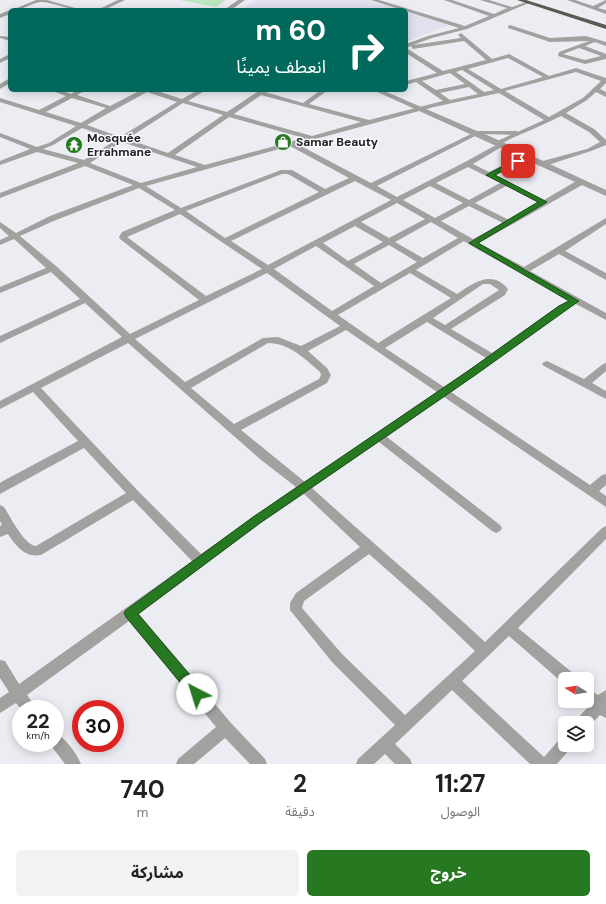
<!DOCTYPE html>
<html lang="ar">
<head>
<meta charset="utf-8">
<style>
  :root { --surface:#fff; --page:#f2f2f2; --text:#222; --muted:#767676; --accent:#267821 }
  body { margin:0; font-family:"DM Sans","Noto Sans Arabic",sans-serif; background:var(--page); color:var(--text); direction:rtl; height:100vh; display:flex; flex-direction:column; font-size:15px; white-space:nowrap }
  * { box-sizing:border-box; margin:0 }
  p { font-size:13px; color:var(--muted) }
  .icon { flex:none; width:22px; height:22px; fill:none; stroke:currentColor; stroke-width:2; stroke-linecap:round; stroke-linejoin:round }
  .map { position:relative; height:764px; overflow:hidden; direction:ltr }
  .panel { display:flex; flex-direction:column; background:var(--surface); flex:1 }
  .panel>* { flex:none }
  .hud { position:absolute; left:8px; top:8px; width:400px; height:84px; border-radius:6px; box-shadow:0 2px 10px #0003; direction:rtl; background:#00695c; color:#fff; overflow:hidden }
  .needle { width:26px; rotate:281deg }
  .controls { position:absolute; left:558px; top:672px; display:grid; gap:8px }
  .controls a { display:grid; place-items:center; width:36px; height:36px; border-radius:6px; background:var(--surface); box-shadow:0 2px 10px #0003; font-size:20px }
  .speed { position:absolute; left:12px; top:700px; display:flex; gap:8px; font-size:20px; font-weight:700; text-align:center }
  .speed>* { display:grid; place-content:center; width:52px; height:52px; border-radius:50%; background:var(--surface); box-shadow:0 2px 10px #0003; line-height:1 }
  .speed small { font-size:10px; font-weight:400 }
  .speed .limit { border:6px solid #d22; background:#fff; color:#111 }
  .pin { position:absolute; display:grid; place-items:center; width:34px; height:34px; color:#fff; margin:-17px; border-radius:8px; box-shadow:0 2px 6px #0006 }
  .me { position:absolute; width:44px; margin:-22px; rotate:320deg; stroke-linejoin:round; filter:drop-shadow(0 0 3px #0008) }
  .turn { display:flex; align-items:center; gap:14px; height:84px; padding:0 16px; font-size:18px }
  .turn .icon { width:52px; height:52px; stroke-width:2.5 }
  .turn b { display:block; font-size:28px; line-height:34px }
  .eta { display:flex; justify-content:space-evenly; align-items:center; height:68px; text-align:center }
  .eta b { font-size:24px; font-weight:700; line-height:28px }
  .primary-button { display:flex; gap:8px; margin-top:auto; padding:8px 16px }
  .primary-button a { flex:1; height:46px; border-radius:6px; background:var(--accent); color:#fff; font-size:16px; font-weight:700; line-height:46px; text-align:center }
  .primary-button a+a { background:var(--page); color:var(--text) }
  .map>svg:first-child { display:block }
  .built { fill:#e0e0ee }
  .green { fill:#bce6c2 }
  .lines { fill:none; stroke-linecap:round; stroke-linejoin:round }
  .minor { fill:#a2a19f; fill-rule:evenodd }
  .tertiary { fill:#a2a19f; fill-rule:evenodd }
  .trunk { fill:#5a5954; fill-rule:evenodd }
  .route { fill:#267821; stroke:#194e15 }
  .labels { text-anchor:middle; dominant-baseline:central; stroke-width:3; stroke-linejoin:round; paint-order:stroke }
  .far-poi-label { font-size:12px; font-weight:bold; fill:#222224; stroke:#f9f9ff; text-anchor:start }
</style>
</head>
<body>
<div class="map">
<svg width="606" height="764" viewBox="0 0 606 764">
  <rect width="100%" height="100%" fill="#ececf3"/>
  <!-- built -->
  <g class="built">
    <polygon points="256,0 369,0 403,10 241,10"/>
    <polygon points="406,11 451,24 406,42"/>
  </g>
  <!-- green -->
  <polygon class="green" points="180,0 226,0 216,7"/>
  <g class="lines">
    <!-- minor -->
    <g class="minor">
      <path d="M36,0H47L82,10C69,10 49,1 40,2C30,4 23,10 12,10Z"/>
      <polygon points="118,0 125,0 104,10 97,10"/>
      <path d="M371,0H379L465,26L489,16L444,0H452L494,14L507,8L480,0H489L512,7L529,1V3L467,29L432,38L413,45L461,38L458,35L461,33L492,59L509,54L549,76L576,68L606,78V83L600,89L606,92V97L596,92L587,100L566,113L594,129L606,140V145L591,151L545,166H539V162L587,149L600,142L589,132L561,116C542,126 522,133 502,143L505,145L503,146L473,164L489,172L523,155H529V159L495,175L544,200L578,180H584V184L479,243L524,267L606,218V224L565,251L606,273V280L559,254L530,271L606,313V320L576,304L564,310L451,392L590,485L602,475L606,474V485L599,491L606,496V507L444,397L387,437L500,525L502,528L500,531L496,533L492,531L379,442L312,488C369,540 428,589 485,642L602,528L606,526V539L518,628L574,674L576,679H565L564,684L509,636L462,681L544,757L560,739L565,737V745H572L570,749L557,764H530L452,690L395,744L410,759L412,764H395L385,754L374,764H356L358,759L395,725L332,662L290,610V603L296,593L360,547L304,494L261,523L139,614L231,723L265,759L267,764H250L225,738L194,764H176L178,759L216,727L129,621L27,695L37,709H21L16,703L0,713V698L9,692L0,678V660L5,661L19,684L192,561L133,500L41,555C25,558 16,546 8,534L0,537V526L2,525L0,521V505L4,507C10,516 24,545 36,546L126,493L84,448L0,494V483L3,481L78,441L33,392L0,409V401L122,337L85,303L0,343V336L80,299L51,272L0,293V287L46,268L14,239L0,245V240L9,236L0,228V222L16,233L50,216L133,185L85,166L0,198V193L78,163L37,152L0,165V161L30,149L0,137V133L37,147L49,143L76,126L0,102V98L39,110L66,96L50,90H60L71,94L78,90H86L77,95L110,106L141,90H154L182,99L198,90H206L188,101L227,112L260,90H267L265,92L303,103L321,90H328L309,104L369,120L443,101L416,82L406,85V81L437,73L406,53V48L443,71L486,60L464,41L413,49L411,46L406,48V44L428,36L459,28ZM508,58L543,77L501,89L468,69ZM462,70L494,90L484,92L456,72ZM576,72L601,81L583,98L549,117L505,91ZM450,73L465,84L436,90L422,81ZM469,87L478,94L450,100L440,93ZM147,92L177,102L120,137L87,125ZM499,93L544,120L495,142L494,143L496,145L465,162L397,197L377,186L479,134V132H475L371,183L297,144L434,107ZM261,95L361,122L312,136L234,114ZM72,98L106,108L81,123L46,112ZM183,103L223,115L168,153L127,139ZM229,117L304,138L205,165L175,155ZM82,128L116,140L84,160L43,149L53,145ZM122,142L197,167L141,183L90,163ZM290,146L349,178L325,189L292,170H281L181,208L146,186ZM468,167L500,183L469,200L436,183ZM282,174H288L319,192L225,238L186,211ZM355,181L391,200L268,265L231,241ZM430,186L463,203L435,218L403,200ZM506,186L539,203L509,220L475,203ZM139,188L175,210L122,232L119,237L120,239L199,300L130,334L56,266L20,236L56,220ZM397,203L425,219L389,238L361,222ZM469,206L503,223L473,239L441,221ZM180,214L262,269L206,296L127,237ZM431,222L458,238L423,258L395,242ZM355,226L383,242L348,261L323,243ZM464,241L470,245L569,300L558,306L492,353L451,329L505,295L508,289C492,269 473,283 457,294L416,270ZM389,245L417,262L381,283L354,264ZM316,246L374,286L332,311L274,269ZM267,273L340,326L301,346L278,337L263,338L185,382L135,339ZM410,273L451,298L378,343L338,315ZM483,284H490L499,290L445,325L433,318ZM427,322L486,358L444,387L385,348ZM346,330L437,392L305,482L241,430L327,383L331,375L327,368L308,351ZM128,343L260,459L296,487L201,554L138,491L41,388ZM268,343C289,343 304,358 320,372L321,375L319,379L234,424L191,388ZM369,554L429,607L475,651L405,715L342,654L302,608L304,601Z"/>
      <polygon points="567,0 575,0 593,6 606,0 606,3 598,8 606,10 606,14"/>
      <polygon points="10,10 10,14 0,18 0,14"/>
      <path d="M510,25L550,38L586,36L606,42V46L595,42L585,46L606,54V59L585,64L558,56L559,52L589,41L550,42L508,28V26ZM579,48L601,56L585,60L563,54Z"/>
      <polygon points="0,36 10,37 10,41 0,38"/>
      <polygon points="10,54 10,58 0,63 0,59"/>
      <polygon points="10,78 10,83 0,89 0,84"/>
      <polygon points="547,361 584,379 603,364 606,363 606,371 592,383 606,391 606,399 544,366 542,364 544,362"/>
      <polygon points="587,688 598,695 606,690 606,718 600,715 587,728 587,723 576,723 578,718 589,706 583,701 587,701"/>
      <path d="M55,733C65,737 77,754 81,764H65L49,743H55Z"/>
    </g>
    <!-- tertiary -->
    <g class="tertiary">
      <polygon points="238,0 245,0 231,10 224,10"/>
      <polygon points="373,90 382,90 477,131 517,131 518,133 514,135 485,134 606,190 606,196"/>
    </g>
    <!-- trunk -->
    <polygon class="trunk" points="517,0 526,0 606,25 606,29"/>
  </g>
  <!-- route -->
  <polygon class="route" points="515,160 521,161 495,175 547,202 478,243 579,301 474,376 260,523 138,614 202,689 203,694 202,698 197,700 193,698 126,617 124,613 126,610 253,517 468,371 559,306 569,301 469,243 538,202 486,175"/>
  <!-- icons -->
  <defs>
    <g id="shop-disc" transform="scale(0.9)"><circle r="9.5" fill="#267821" stroke="#f9f9ff"/><path d="M-5-2.5h2.3a2.7 3.5 0 0 1 5.4 0H5L5.5 6h-11ZM-1.5-2.5h3a1.5 2.3 0 0 0-3 0Z" fill="#fff"/></g>
    <g id="temple-disc" transform="scale(0.9)"><circle r="9.5" fill="#267821" stroke="#f9f9ff"/><path d="M0-6L5-2H3V0L6.5 2.5H4V6H1.5V3h-3V6H-4V2.5H-6.5L-3 0V-2H-5Z" fill="#fff"/></g>
  </defs>
  <g fill-rule="evenodd">
    <use href="#shop-disc" x="283" y="142"/>
    <use href="#temple-disc" x="74" y="145"/>
  </g>
  <g class="labels">
    <!-- far-poi labels -->
    <g class="far-poi-label">
      <text x="87" y="138">Mosquée<tspan x="87" dy="14">Errahmane</tspan></text>
      <text x="296" y="142">Samar Beauty</text>
    </g>
  </g>
</svg>
<div class="controls">
<a><svg class="needle" viewBox="-14 -14 28 28"><path d="M0-13l5 13h-10z" fill="#e53935"/><path d="M0 13l5-13h-10z" fill="#767676"/></svg></a>
<a><svg class="icon" aria-label="layers" viewBox="0 0 24 24"><path d="M12 4l9 5-9 5-9-5zM3 14l9 5 9-5"/></svg></a>
</div>
<div class="speed"><div>22<small>km/h</small></div><div class="limit">30</div></div>
<div class="pin" style="left:518px;top:161px;background:#d93025"><svg class="icon" aria-label="arrive" viewBox="0 0 24 24"><path d="M6 21V4h12l-3 4 3 4H6"/></svg></div>
<svg class="me" style="left:197px;top:694px" viewBox="-20 -20 40 40"><circle r="19" fill="#fff"/><path d="M0-13L10 11 0 6-10 11z" fill="#267821"/></svg>
<div class="hud">
<div class="turn"><svg class="icon" aria-label="right" viewBox="0 0 24 24"><path d="M7 20v-9h11M14 6l5 5-5 5"/></svg><div><b>60 m</b>انعطف يمينًا</div></div>
</div>
</div>
<section class="panel">
<div class="eta">
<div><b>11:27</b><p>الوصول</p></div>
<div><b>2</b><p>دقيقة</p></div>
<div><b>740</b><p>m</p></div>
</div>
<div class="primary-button"><a>خروج</a><a>مشاركة</a></div>
</section>
</body>
</html>
